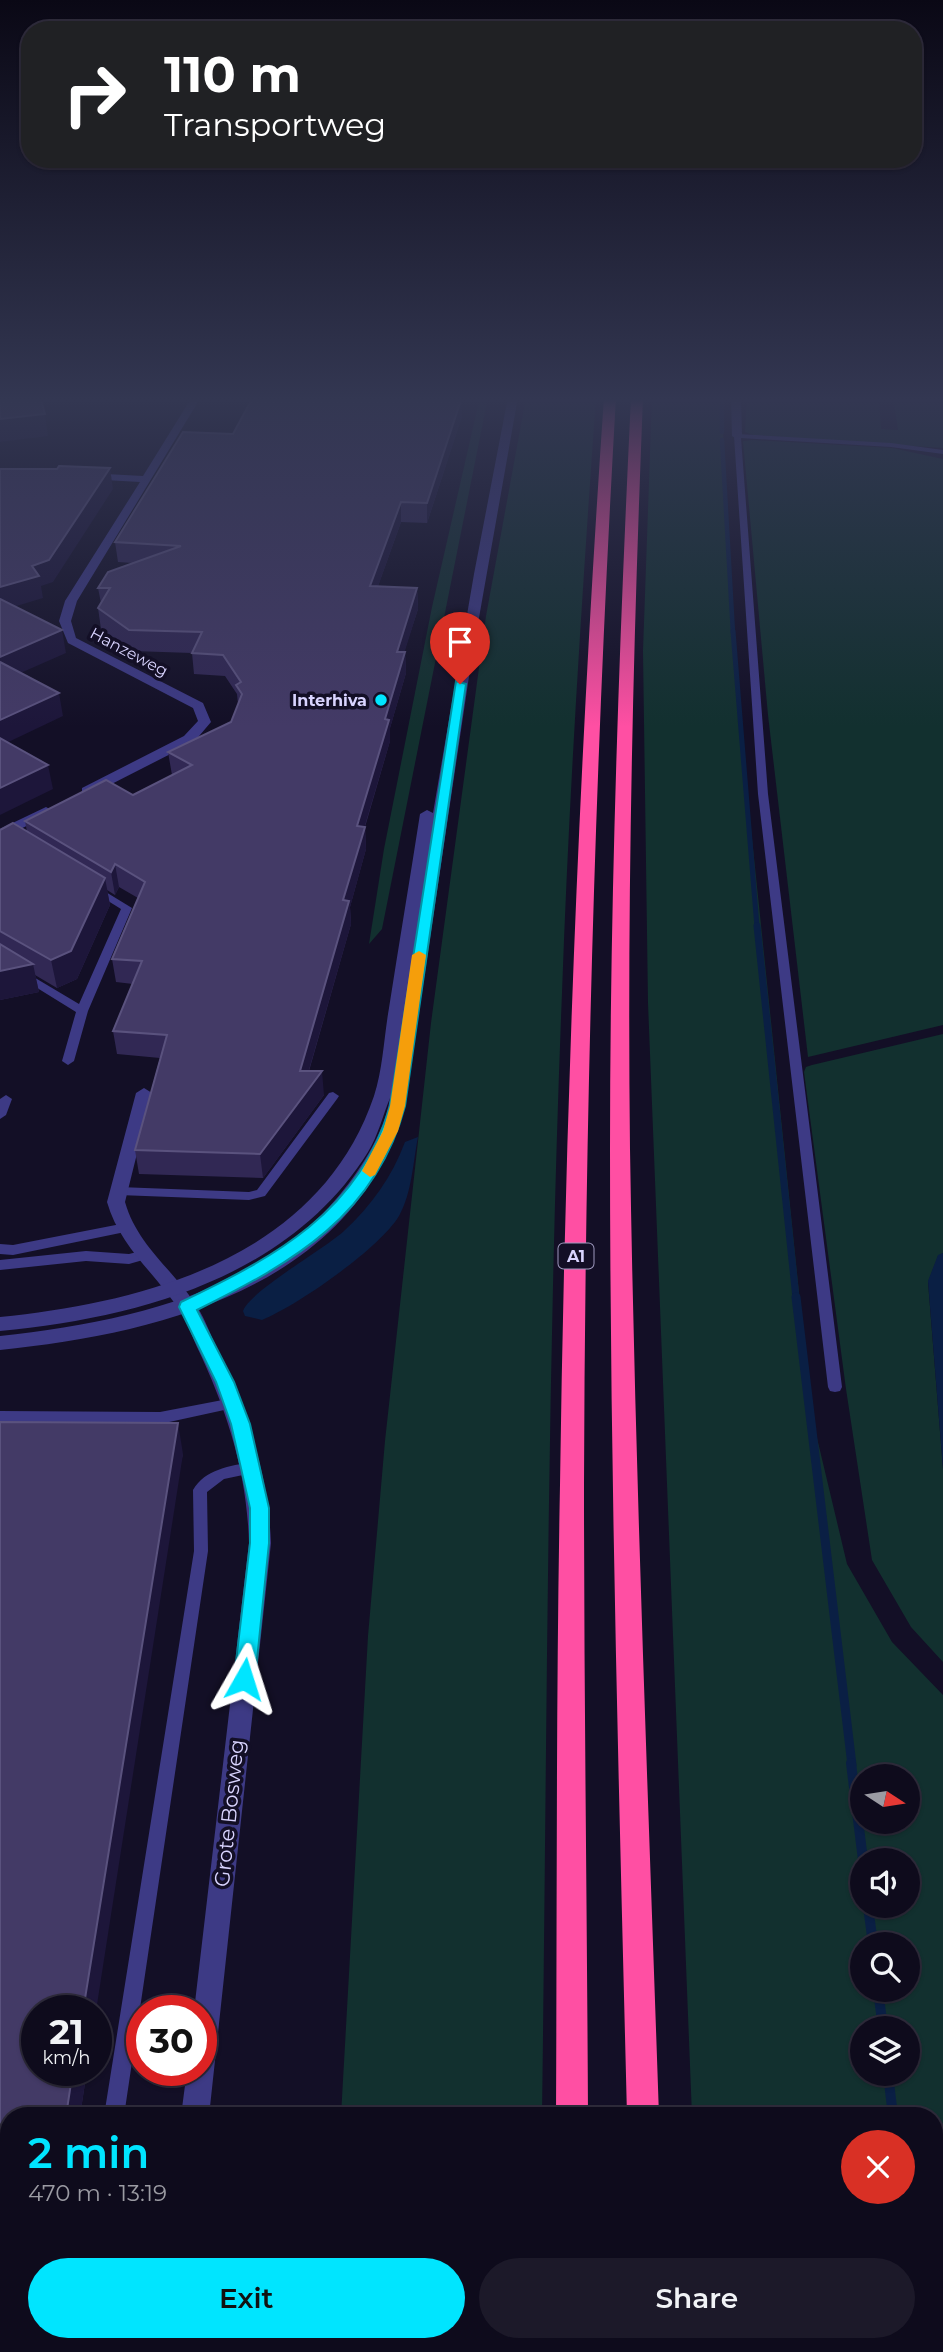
<!DOCTYPE html>
<html lang="en">
<head>
<meta charset="utf-8">
<style>
  :root { --surface:#0e0b1c; --page:#1c1929; --text:#f1f3f6; --muted:#9b9ba3; --line:#2e2b3b; --accent:#00e5ff }
  body { margin:0; font-family:Montserrat,sans-serif; background:var(--page); color:var(--text); height:100vh; display:flex; flex-direction:column; font-size:26px; white-space:nowrap }
  * { box-sizing:border-box; margin:0 }
  p { font-size:23px; color:var(--muted) }
  .icon { flex:none; width:38px; height:38px; fill:none; stroke:currentColor; stroke-width:2; stroke-linecap:round; stroke-linejoin:round }
  .map { position:relative; flex:1; overflow:hidden }
  .details { position:absolute; left:0px; top:2107px; width:943px; height:245px; display:flex; flex-direction:column; background:var(--surface); border-radius:28px 28px 0 0; box-shadow:0 2px 5px #0004,0 0 0 2px var(--line) }
  .details>* { flex:none }
  .guide { position:absolute; left:21px; top:21px; width:901px; height:147px; border-radius:28px; box-shadow:0 2px 5px #0004,0 0 0 2px var(--line); background:#202124; color:#fff; overflow:hidden }
  .needle { width:46px; rotate:102deg }
  .buttons { position:absolute; left:850px; top:1764px; display:grid; gap:14px }
  .buttons a { display:grid; place-items:center; width:70px; height:70px; border-radius:50%; background:var(--surface); box-shadow:0 2px 5px #0004,0 0 0 2px var(--line); font-size:35px }
  .speed { position:absolute; left:21px; top:1995px; display:flex; gap:14px; font-size:35px; font-weight:700; text-align:center }
  .speed>* { display:grid; place-content:center; width:91px; height:91px; border-radius:50%; background:var(--surface); box-shadow:0 2px 5px #0004,0 0 0 2px var(--line); line-height:1 }
  .speed small { font-size:18px; font-weight:400 }
  .speed .limit { border:10px solid #d22; background:#fff; color:#111 }
  .pin { position:absolute; display:grid; place-items:center; width:60px; height:60px; color:#fff; margin:-72px -30px; border-radius:50% 50% 50% 0; rotate:-45deg; box-shadow:0 0 7px #0007 }
  .pin .icon { rotate:45deg }
  .me { position:absolute; width:77px; margin:-38px; rotate:6deg; stroke-linejoin:round; filter:drop-shadow(0 0 5px #0008) }
  .turn { display:flex; align-items:center; gap:24px; height:147px; padding:0 28px; font-size:32px }
  .turn .icon { width:91px; height:91px; stroke-width:2.5 }
  .turn b { display:block; font-size:49px; line-height:60px }
  .round { display:grid; place-items:center; flex:none; width:74px; height:74px; border-radius:37px; background:var(--page) }
  .overview { display:flex; align-items:center; justify-content:space-between; height:119px; padding:0 28px }
  h1 { font-size:42px; font-weight:600; line-height:52px; color:var(--accent) }
  .primary-button { display:flex; gap:14px; margin-top:auto; padding:14px 28px }
  .primary-button a { flex:1; height:80px; border-radius:42px; background:var(--accent); color:#111; font-size:28px; font-weight:600; line-height:80px; text-align:center }
  .primary-button a+a { background:var(--page); color:var(--text) }
  .map>svg:first-child { display:block }
  .green { fill:#12302f; fill-rule:evenodd }
  .water { fill:#0a1f44 }
  .lines { fill:none; stroke-linecap:round; stroke-linejoin:round }
  .stream-far4 { stroke:#0a1f44; stroke-width:4.5 }
  .stream-far3 { stroke:#0a1f44; stroke-width:5 }
  .stream-far2 { stroke:#0a1f44; stroke-width:7 }
  .stream-far1 { stroke:#0a1f44; stroke-width:9 }
  .stream { stroke:#0a1f44; stroke-width:10 }
  .service { fill:#3d3a85; fill-rule:evenodd }
  .minor { fill:#3d3a85; fill-rule:evenodd }
  .tertiary { fill:#3d3a85; fill-rule:evenodd }
  .motorway { fill:#ff4fa3; fill-rule:evenodd }
  .wall { fill:#312854 }
  .shaded-wall { fill:#1d163a }
  .building { fill:#433a66; stroke:#5a527e; stroke-width:2 }
  .route { fill:#00e5ff; stroke:#0095a6; stroke-width:2 }
  .slow { fill:#f59e0b }
  .poi-dot { fill:#00e5ff; stroke:#130f26; stroke-width:2.5 }
  .labels { text-anchor:middle; dominant-baseline:central; stroke-width:7; stroke-linejoin:round; paint-order:stroke }
  .far-street-label { font-size:16px; fill:#d9d4ff; stroke:#130f26 }
  .far-poi-label { font-size:16px; font-weight:bold; fill:#d9d4ff; stroke:#130f26; text-anchor:end }
  .shield { fill:#130f26; stroke:#9e99be; stroke-width:2 }
  .shield-label { font-size:16px; font-weight:bold; fill:#d9d4ff }
  .near-street-label { font-size:21px; fill:#d9d4ff; stroke:#130f26 }
</style>
</head>
<body>
<div class="map">
<svg width="943" height="2352" viewBox="0 0 943 2352">
  <rect width="100%" height="100%" fill="#130f26"/>
  <!-- green -->
  <g class="green">
    <polygon points="480,397 488,397 382,929 369,944 384,849 432,607"/>
    <path d="M526,397H596C582,596 569,794 562,993C547,1367 547,1741 542,2116H341L368,1636L385,1441L431,1023L486,616Z"/>
    <path d="M721,397L739,713L812,1417L847,1564L892,1642L943,1695V2352H703V2343H934V2116H692L648,1003L643,651L652,397ZM863,1776H908V1822H863ZM863,1860H908V1906H863ZM863,1944H908V1990H863ZM863,2028H908V2074H863Z"/>
    <polygon points="747,397 879,397 881,429 898,430 893,397 943,397 943,448 753,435 745,432"/>
    <polygon points="753,440 892,448 943,459 943,1025 808,1057 768,715 743,441"/>
    <polygon points="943,1034 943,1253 938,1256 928,1282 943,1469 943,1662 911,1627 872,1560 846,1389 804,1072 806,1067 812,1065"/>
    <rect x="325" y="2343" width="216" height="9"/>
  </g>
  <!-- water -->
  <g class="water">
    <path d="M418,1137C413,1162 412,1193 399,1216C379,1249 298,1305 262,1320L245,1316L243,1311C250,1291 323,1250 344,1231C371,1206 392,1177 405,1142Z"/>
    <polygon points="943,1253 943,1469 928,1281 938,1255"/>
  </g>
  <g class="lines">
    <!-- stream-far4 -->
    <g class="stream-far4">
      <polyline points="722,397 722,432"/>
      <polyline points="722,440 733,633"/>
    </g>
    <!-- stream-far3 -->
    <polyline class="stream-far3" points="733,631 757,927"/>
    <!-- stream-far2 -->
    <polyline class="stream-far2" points="757,926 796,1298"/>
    <!-- stream-far1 -->
    <polyline class="stream-far1" points="796,1297 852,1765"/>
    <!-- stream -->
    <g class="stream">
      <polyline points="851,1763 863,1860"/>
      <polyline points="868,1906 873,1944"/>
      <polyline points="878,1990 883,2028"/>
      <polyline points="888,2074 893,2116"/>
      <polyline points="911,2343 911,2352"/>
    </g>
    <!-- service -->
    <g class="service">
      <polygon points="737,434 891,443 943,450 943,454 891,447 741,438 768,794 842,1387 840,1391 835,1392 830,1391 828,1387 758,794 734,436"/>
      <polygon points="96,886 132,908 88,1011 74,1061 68,1065 62,1061 76,1012 0,965 0,957 79,1004 121,909 92,891 91,889"/>
      <polygon points="333,1092 339,1096 337,1099 265,1196 249,1200 119,1195 113,1191 119,1187 249,1192 257,1190 329,1093"/>
      <polygon points="6,1095 12,1099 6,1115 0,1119 0,1099"/>
      <polygon points="126,1223 130,1225 132,1228 130,1231 13,1255 0,1254 0,1244 13,1245"/>
      <polygon points="145,1250 150,1252 151,1255 150,1258 129,1264 86,1261 0,1270 0,1260 86,1251 129,1254"/>
      <polygon points="233,1398 238,1399 240,1403 238,1407 160,1424 0,1423 0,1411 160,1412"/>
      <path d="M252,1462L257,1464L259,1468L257,1472L224,1479L207,1492L208,1551L124,2116H104L194,1551L193,1490C205,1469 230,1466 252,1462Z"/>
      <rect x="0" y="2255" width="9" height="20"/>
    </g>
    <!-- minor -->
    <g class="minor">
      <polygon points="192,397 201,397 77,601 71,621 76,638 203,703 211,722 194,742 92,794 82,794 82,788 184,736 198,721 193,708 68,643 59,621 65,601 140,482 87,479 82,476 87,473 143,476"/>
      <polygon points="731,397 741,397 742,436 737,439 732,436"/>
      <polygon points="46,807 53,811 51,814 0,839 0,829"/>
      <path d="M144,1088L152,1093L125,1202C137,1244 170,1267 194,1302C203,1315 209,1330 215,1345C246,1409 268,1471 271,1543L209,2116H181L187,2070H201V2011H194L249,1543C247,1472 227,1410 197,1347C192,1336 188,1323 181,1313C157,1274 120,1248 107,1202L136,1093Z"/>
      <polygon points="154,2343 184,2343 183,2352 153,2352"/>
    </g>
    <!-- tertiary -->
    <path class="tertiary" d="M508,397H518L471,663L405,1106C398,1125 391,1147 381,1165C309,1298 138,1336 0,1350V1336C128,1322 268,1292 349,1183C367,1159 385,1128 390,1098C383,1115 378,1136 368,1152C290,1277 138,1318 0,1331V1317C150,1302 320,1255 374,1096C383,1069 384,1036 389,1008C399,943 410,879 420,814L427,810L433,813L474,574Z"/>
    <!-- motorway -->
    <g class="motorway">
      <path d="M604,397H616C595,760 585,1123 584,1485C584,1695 587,1906 588,2116H556C557,1906 556,1695 560,1485C565,1122 579,759 604,397Z"/>
      <path d="M631,397H643C633,648 627,898 630,1149C635,1471 648,1793 659,2116H627C619,1793 610,1471 610,1149C610,898 619,647 631,397Z"/>
      <rect x="555" y="2343" width="36" height="9"/>
      <rect x="632" y="2343" width="36" height="9"/>
    </g>
  </g>
  <!-- wall -->
  <g class="wall">
    <polygon points="462,416 427,523 401,522 378,586 417,588 418,609 404,652 405,652 406,673 390,728 390,741 365,827 366,849 350,907 351,924 309,1071 324,1095 263,1178 139,1174 135,1150 160,1058 117,1054 113,1031 133,984 116,982 112,959 138,898 119,887 115,895 107,890 110,905 77,979 57,988 35,975 39,992 0,1000 0,830 27,832 25,821 133,795 172,775 168,752 231,722 238,704 237,694 225,676 194,674 192,653 133,651 101,629 98,608 101,603 98,588 133,563 118,562 115,542 233,434"/>
    <polygon points="0,1422 183,1454 37,2070 87,2070 80,2116 9,2116 9,2193 0,2193"/>
  </g>
  <!-- shaded-wall -->
  <g class="shaded-wall">
    <polygon points="462,397 462,416 427,523 427,503"/>
    <polygon points="45,414 48,436 0,442 0,419"/>
    <polygon points="110,468 113,489 53,582 41,586 43,598 0,611 0,587 32,566"/>
    <polygon points="401,502 401,522 371,606 370,586"/>
    <polygon points="417,588 418,609 398,673 397,652"/>
    <polygon points="62,630 66,653 0,682 0,657"/>
    <polygon points="405,652 406,673 390,728 390,741 358,849 357,826 385,719"/>
    <polygon points="59,693 63,716 0,746 0,720"/>
    <polygon points="48,765 53,789 0,815 0,788"/>
    <polygon points="365,827 366,849 350,907 351,924 302,1094 300,1071 343,900"/>
    <polygon points="115,864 119,887 115,895 111,872"/>
    <polygon points="105,878 110,905 77,979 57,988 51,960"/>
    <polygon points="33,964 39,992 0,1000 0,971"/>
    <polygon points="322,1071 324,1095 263,1178 260,1154"/>
    <polygon points="178,1423 183,1454 96,2011 83,2011"/>
    <polygon points="73,2070 87,2070 80,2116 66,2116"/>
  </g>
  <!-- building -->
  <g class="building">
    <polygon points="0,397 40,397 45,414 0,419"/>
    <polygon points="253,397 462,397 427,503 401,502 370,586 417,588 397,652 405,652 385,719 389,720 357,826 365,827 343,900 349,901 300,1071 322,1071 260,1154 135,1150 167,1035 113,1031 142,961 112,959 145,882 115,864 111,872 25,821 106,780 133,795 192,765 168,752 231,722 242,694 236,685 241,682 223,655 192,653 202,632 129,630 98,608 110,588 98,588 108,572 181,546 115,542 183,432 233,434"/>
    <polygon points="59,466 110,468 49,560 32,566 39,576 0,587 0,469 57,469"/>
    <polygon points="0,599 62,630 0,657"/>
    <polygon points="0,662 59,693 0,720"/>
    <polygon points="0,738 48,765 0,788"/>
    <polygon points="13,823 105,878 71,951 51,960 0,931 0,830"/>
    <polygon points="0,944 33,964 0,971"/>
    <polygon points="0,1422 178,1423 83,2011 37,2011 37,2070 73,2070 66,2116 9,2116 9,2172 0,2172"/>
  </g>
  <!-- sky -->
  <linearGradient id="sky" x2="0" y2="1"><stop stop-color="#0a0815"/><stop offset="0.55" stop-color="#333752"/><stop offset="1" stop-color="#333752" stop-opacity="0"/></linearGradient>
  <rect width="943" height="727" fill="url(#sky)"/>
  <!-- route -->
  <path class="route" d="M456,681L466,684L405,1106C376,1216 292,1263 197,1310L234,1382L250,1424L269,1508V1543L255,1679L252,1686L244,1689L237,1686L234,1679L250,1543V1508L231,1424L216,1382L179,1307L181,1302C273,1258 360,1212 390,1106Z"/>
  <!-- slow -->
  <polygon class="slow" points="419,951 426,955 405,1106 398,1131 375,1175 370,1177 362,1171 383,1131 390,1106 412,955"/>
  <!-- markers -->
  <circle class="poi-dot" cx="381" cy="700" r="7"/>
  <g class="labels">
    <!-- far-street labels -->
    <g class="far-street-label">
      <text transform="translate(129 652) rotate(28)">Hanzeweg</text>
    </g>
    <!-- far-poi labels -->
    <g class="far-poi-label">
      <text x="367" y="700">Interhiva</text>
    </g>
    <!-- shield labels -->
    <rect class="shield" x="558.5" y="1243.5" width="35" height="25" rx="5"/>
    <g class="shield-label">
      <text x="576" y="1256">A1</text>
    </g>
    <!-- near-street labels -->
    <g class="near-street-label">
      <text transform="translate(229 1813) rotate(-84)">Grote Bosweg</text>
    </g>
  </g>
</svg>
<div class="buttons">
<a><svg class="needle" viewBox="-14 -14 28 28"><path d="M0-13l5 13h-10z" fill="#e53935"/><path d="M0 13l5-13h-10z" fill="#9b9ba3"/></svg></a>
<a><svg class="icon" aria-label="sound" viewBox="0 0 24 24"><path d="M4 9h4l5-4v14l-5-4H4zM17 9q2 3 0 6"/></svg></a>
<a><svg class="icon" aria-label="search" viewBox="0 0 24 24"><circle cx="10" cy="10" r="6"/><path d="M15 15l6 6"/></svg></a>
<a><svg class="icon" aria-label="layers" viewBox="0 0 24 24"><path d="M12 4l9 5-9 5-9-5zM3 14l9 5 9-5"/></svg></a>
</div>
<div class="speed"><div>21<small>km/h</small></div><div class="limit">30</div></div>
<div class="pin" style="left:460px;top:684px;background:#d93025"><svg class="icon" aria-label="arrive" viewBox="0 0 24 24"><path d="M6 21V4h12l-3 4 3 4H6"/></svg></div>
<svg class="me" style="left:244px;top:1679px" viewBox="-20 -20 40 40"><path d="M0-17L14 15 0 8-14 15z" fill="#00e5ff" stroke="#fff" stroke-width="4"/></svg>
<div class="guide">
<div class="turn"><svg class="icon" aria-label="right" viewBox="0 0 24 24"><path d="M7 20v-9h11M14 6l5 5-5 5"/></svg><div><b>110 m</b>Transportweg</div></div>
</div>
<section class="details">
<div class="overview"><div><h1>2 min</h1><p>470 m · 13:19</p></div><a class="round" style="background:#d93025;color:#fff"><svg class="icon" aria-label="close" viewBox="0 0 24 24"><path d="M6 6l12 12M18 6L6 18"/></svg></a></div>
<div class="primary-button"><a>Exit</a><a>Share</a></div>
</section>
</div>
</body>
</html>
